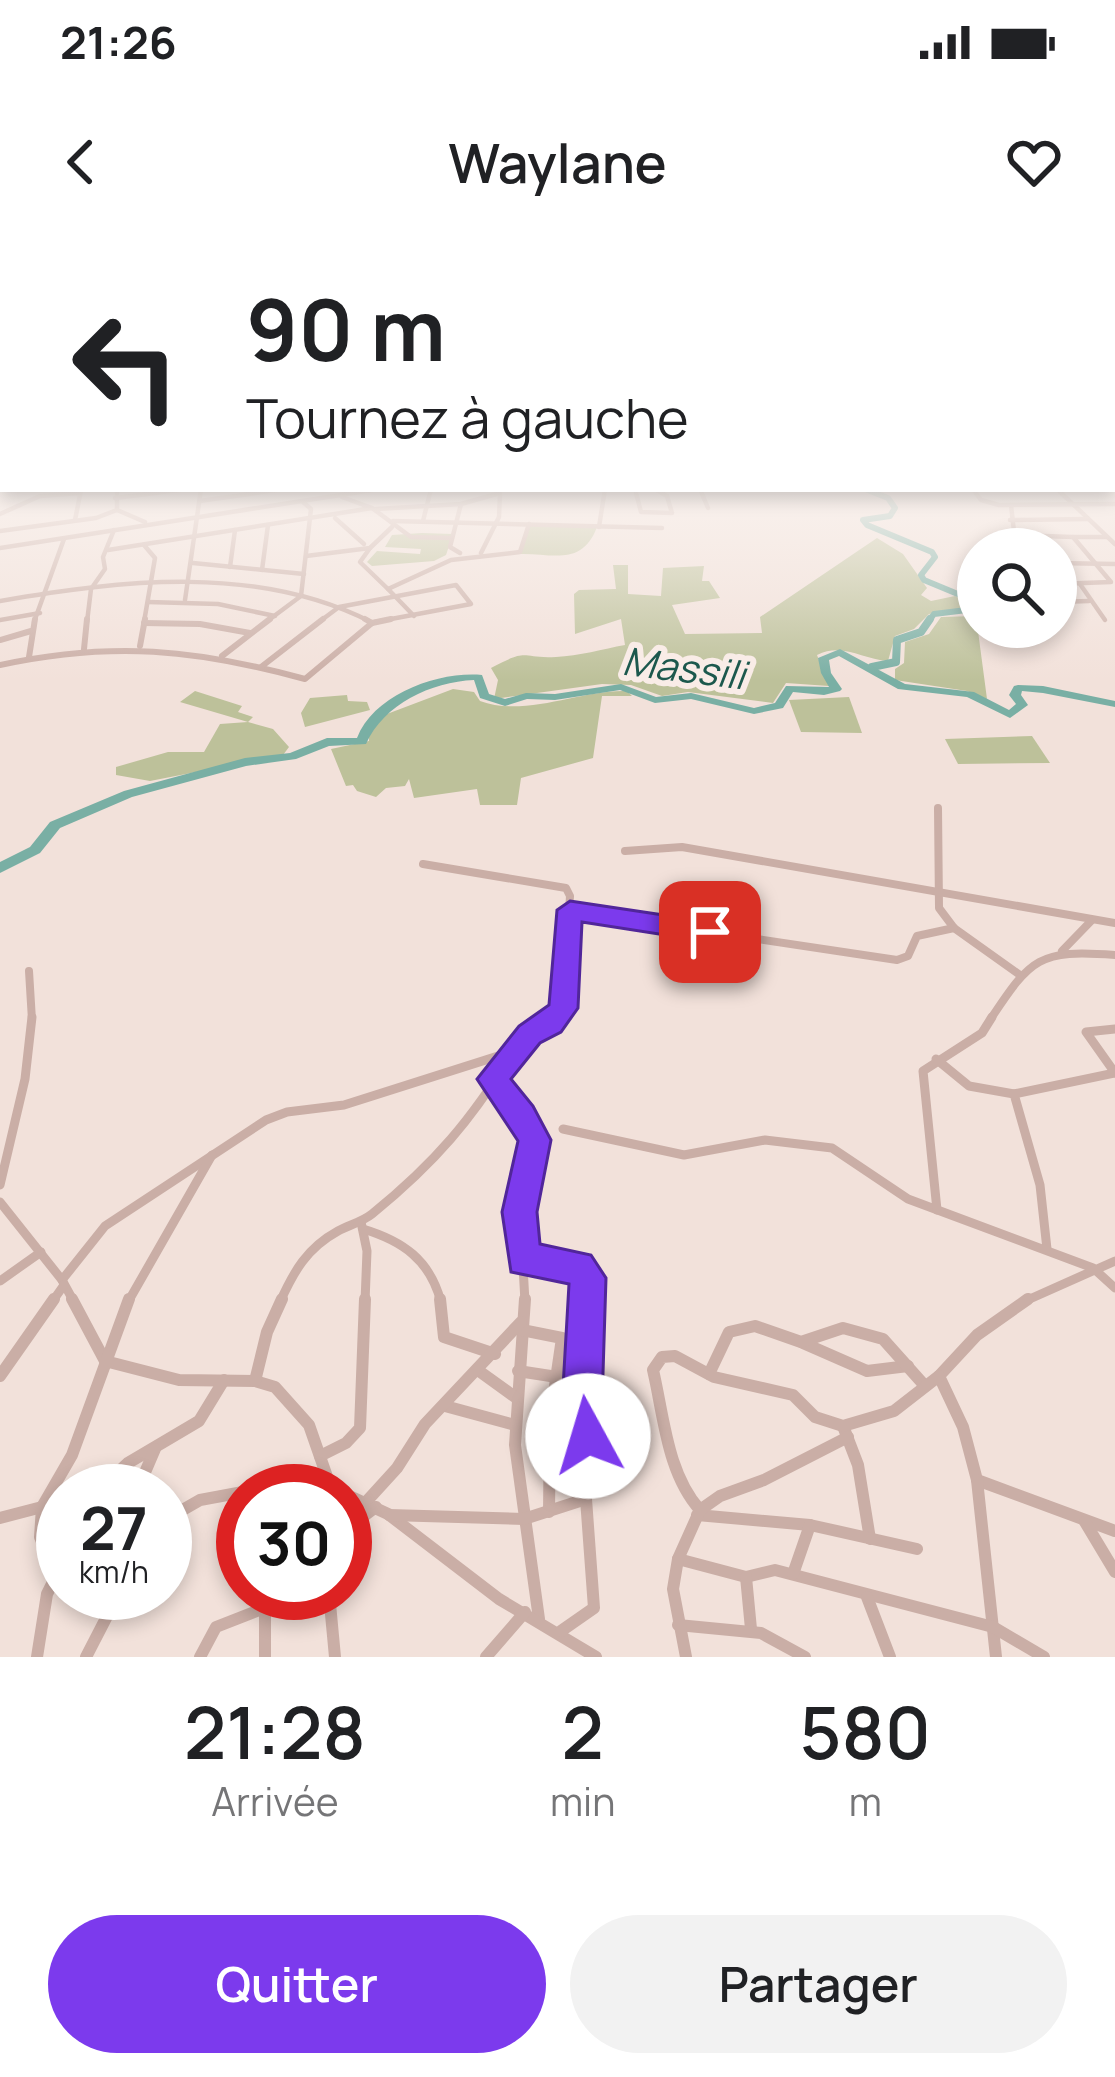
<!DOCTYPE html>
<html lang="fr">
<head>
<meta charset="utf-8">
<style>
  :root { --surface:#fff; --page:#f2f2f2; --text:#202124; --muted:#757577; --accent:#7c3aed }
  body { margin:0; font-family:Manrope,sans-serif; background:var(--page); color:var(--text); height:100vh; display:flex; flex-direction:column; font-size:45px; white-space:nowrap }
  * { box-sizing:border-box; margin:0 }
  p { font-size:39px; color:var(--muted) }
  .icon { flex:none; width:66px; height:66px; fill:none; stroke:currentColor; stroke-width:2; stroke-linecap:round; stroke-linejoin:round }
  .map { position:relative; height:1417px; overflow:hidden }
  .drawer { display:flex; flex-direction:column; background:var(--surface); flex:1 }
  .drawer>* { flex:none }
  .top-card { position:absolute; left:0px; top:0px; width:1116px; height:252px; box-shadow:0 6px 18px #0003; background:#fff; color:var(--text); overflow:hidden }
  .fabs { position:absolute; left:957px; top:288px; display:grid; gap:24px }
  .fabs a { display:grid; place-items:center; width:120px; height:120px; border-radius:50%; background:var(--surface); box-shadow:0 6px 18px #0003; font-size:60px }
  .speed { position:absolute; left:36px; top:1224px; display:flex; gap:24px; font-size:60px; font-weight:700; text-align:center }
  .speed>* { display:grid; place-content:center; width:156px; height:156px; border-radius:50%; background:var(--surface); box-shadow:0 6px 18px #0003; line-height:1 }
  .speed small { font-size:30px; font-weight:400 }
  .speed .limit { border:18px solid #d22; background:#fff; color:#111 }
  .pin { position:absolute; display:grid; place-items:center; width:102px; height:102px; color:#fff; margin:-51px; border-radius:24px; box-shadow:0 6px 18px #0006 }
  .me { position:absolute; width:132px; margin:-66px; rotate:354deg; stroke-linejoin:round; filter:drop-shadow(0 0 9px #0008) }
  .turn { display:flex; align-items:center; gap:42px; height:252px; padding:0 48px; font-size:54px }
  .turn .icon { width:156px; height:156px; stroke-width:2.5 }
  .turn b { display:block; font-size:84px; line-height:102px }
  .eta { display:flex; justify-content:space-evenly; align-items:center; height:204px; text-align:center }
  .eta b { font-size:72px; font-weight:600; line-height:84px }
  .button { display:flex; gap:24px; margin-top:auto; padding:24px 48px }
  .button a { flex:1; height:138px; border-radius:72px; background:var(--accent); color:#fff; font-size:48px; font-weight:600; line-height:138px; text-align:center }
  .button a+a { background:var(--page); color:var(--text) }
  .status { display:flex; justify-content:space-between; align-items:center; height:84px; padding:0 60px; background:var(--surface); direction:ltr }
  .status svg { height:33px; fill:currentColor }
  header { display:flex; justify-content:space-between; align-items:center; height:156px; padding:0 48px; background:var(--surface); font-size:54px; font-weight:600 }
  .map>svg:first-child { display:block }
  .green { fill:#bdc19a }
  .lines { fill:none; stroke-linecap:round; stroke-linejoin:round }
  .canal-far1 { stroke:#79afa4; stroke-width:6 }
  .canal { stroke:#79afa4; stroke-width:8 }
  .river { fill:#79afa4; fill-rule:evenodd }
  .minor-far4 { stroke:#caaea6; stroke-width:4.5 }
  .minor-far3 { stroke:#caaea6; stroke-width:6 }
  .minor-far2 { stroke:#caaea6; stroke-width:8 }
  .minor-far1 { stroke:#caaea6; stroke-width:9 }
  .minor { stroke:#caaea6; stroke-width:12 }
  .route { fill:#7c3aed; stroke:#51269a; stroke-width:3 }
  .labels { text-anchor:middle; dominant-baseline:central; stroke-width:12; stroke-linejoin:round; paint-order:stroke }
  .far-water-label { font-size:39px; font-style:italic; fill:#1c584d; stroke:#f9ece7 }
</style>
</head>
<body>
<div class="status"><b>21:26</b><svg viewBox="0 0 49 12"><path d="M0 12V9h3v3zM5 12V6h3v6zM10 12V3h3v9zM15 12V0h3v12zM26 1h20v11H26zM47 4h2v5h-2z"/></svg></div>
<header><svg class="icon" aria-label="back" viewBox="0 0 24 24"><path d="M15 5l-7 7 7 7"/></svg>Waylane<svg class="icon" aria-label="heart" viewBox="0 0 24 24"><path d="M12 20l-8-8c-3-5 5-10 8-4 3-6 11-1 8 4z"/></svg></header>
<div class="map">
<svg width="1115" height="1417" viewBox="0 0 1115 1417">
  <rect width="100%" height="100%" fill="#f2e1da"/>
  <!-- green -->
  <g class="green">
    <path d="M530,286L597,287C582,327 552,313 520,314Z"/>
    <polygon points="422,293 453,294 446,315 434,321 372,326 367,322 377,311 420,314 421,309 385,307 392,295"/>
    <path d="M877,298L903,314L927,348L921,355L931,361L955,356L968,362L969,367L929,374L914,389L895,396L888,421C862,419 842,402 817,415L829,446L786,443L773,463L688,452L662,456L631,445L602,444L494,459L498,440L491,428C530,407 520,419 556,417C579,416 603,409 625,405L621,379L575,394L574,354L579,350L616,349L613,325H628V354L661,356L663,328L704,326L702,341H709L720,358L672,365L685,394L762,393L760,377Z"/>
    <polygon points="976,376 987,459 967,451 895,440 895,429 904,423 905,402 929,394 941,377"/>
    <path d="M453,449L474,452L480,461C525,478 582,449 627,451L632,456H602L593,518L521,538L517,565H480L477,549L414,558L409,539L405,546L386,548L376,557L357,551L353,545L346,546L331,509L369,501V488L379,477Z"/>
    <polygon points="195,451 242,466 238,472 253,477 248,482 273,489 289,507 283,515 150,541 116,535 116,527 168,512 204,512 220,484 248,482 180,462"/>
    <polygon points="347,455 348,461 367,462 370,470 305,487 301,473 310,458"/>
    <polygon points="849,457 862,493 801,492 789,460"/>
    <polygon points="1032,496 1050,523 958,524 945,499"/>
  </g>
  <g class="lines">
    <!-- canal-far1 -->
    <polyline class="canal-far1" points="865,249 888,258 895,268 890,276 863,280 867,285 932,312 935,317 921,335 924,340 965,357 975,369 934,374 928,382"/>
    <!-- canal -->
    <polyline class="canal" points="872,427 896,422 897,400 921,392 930,379"/>
    <!-- river -->
    <path class="river" d="M840,409L905,444L974,452L1009,470L1016,464L1009,455L1014,446L1018,445L1043,446L1115,461V467L1043,453L1022,451L1021,455L1028,465L1010,478L967,457L898,449L839,416L829,420L831,433L842,449L840,451L824,455L793,452L783,468L754,474L691,459L655,463L620,450L555,460L527,459L505,466L480,458L474,440C431,442 384,464 366,504L329,506L296,519L246,526L132,557L60,588L40,613L0,633V622L30,607L50,582L124,551L245,518L290,513L327,498H357C374,454 439,431 482,435L489,454L505,459L526,453L555,454L621,444L656,457L691,453L754,468L775,463L786,446L829,447L821,433L818,418Z"/>
    <!-- minor-far4 -->
    <g class="minor-far4">
      <polyline points="117,249 117,270 145,282"/>
      <polyline points="400,249 419,249"/>
      <polyline points="635,249 641,272 672,273 667,256 655,249"/>
      <polyline points="700,249 708,268"/>
      <polyline points="973,249 981,260 999,265 1115,264"/>
      <polyline points="1057,249 1115,304"/>
      <polyline points="342,257 372,268 411,297 452,298"/>
      <polyline points="115,258 187,249"/>
      <polyline points="200,261 283,249"/>
      <polyline points="1011,265 1016,309"/>
      <polyline points="376,269 461,264 500,253"/>
      <polyline points="0,274 40,256 80,253"/>
      <polyline points="335,278 364,304"/>
      <polyline points="75,280 81,250"/>
      <polyline points="1010,280 1088,279"/>
      <polyline points="393,281 662,288"/>
      <polyline points="423,281 431,249"/>
      <polyline points="599,287 605,249"/>
      <polyline points="0,291 96,278 117,270"/>
      <polyline points="1014,295 1073,297"/>
      <polyline points="144,305 155,318 144,382"/>
      <polyline points="0,308 379,249"/>
      <polyline points="370,308 360,322 388,349"/>
      <polyline points="108,310 372,268"/>
      <polyline points="460,313 450,307 461,264"/>
      <polyline points="481,313 499,277 500,254"/>
      <polyline points="306,316 370,308 392,287"/>
      <polyline points="193,323 304,334"/>
      <polyline points="1056,323 1115,324"/>
      <polyline points="230,327 235,290"/>
      <polyline points="262,330 268,285"/>
      <polyline points="1056,344 1111,342 1073,297 1107,297"/>
      <polyline points="1080,344 1105,380"/>
      <polyline points="185,360 201,249"/>
      <path d="M0,361C122,340 257,324 371,382"/>
      <polyline points="148,362 218,364 275,376"/>
      <polyline points="1056,362 1089,361"/>
      <polyline points="414,376 388,349 451,320 520,312 529,284"/>
      <polyline points="0,380 40,373"/>
      <polyline points="34,382 64,299"/>
      <polyline points="87,382 91,349 105,329 103,317 114,290"/>
      <polyline points="266,382 301,356 311,269 303,262"/>
      <polyline points="319,382 339,367 456,345 471,364 375,382"/>
    </g>
    <!-- minor-far3 -->
    <g class="minor-far3">
      <polyline points="365,379 372,383"/>
      <polyline points="144,383 200,384 250,393"/>
      <polyline points="0,400 31,391"/>
      <polyline points="140,406 145,379"/>
      <polyline points="84,409 87,379"/>
      <polyline points="222,416 270,379"/>
      <polyline points="29,417 35,379"/>
      <path d="M0,425C112,401 195,409 305,439L372,383L391,379"/>
      <polyline points="261,427 323,379"/>
    </g>
    <!-- minor-far2 -->
    <g class="minor-far2">
      <polyline points="938,568 939,668 954,688 1020,735"/>
      <polyline points="625,611 682,607 1115,683"/>
      <polyline points="423,624 566,648 570,656 563,768 549,780"/>
      <polyline points="570,671 897,720 908,716 917,696 954,688"/>
      <polyline points="1062,711 1092,680"/>
      <polyline points="29,731 32,780"/>
      <path d="M990,780C1031,718 1039,709 1115,715"/>
    </g>
    <!-- minor-far1 -->
    <g class="minor-far1">
      <polyline points="1115,789 1086,792 1115,833"/>
      <polyline points="936,819 969,846 1014,854 1040,945 1047,1009"/>
      <polyline points="492,839 529,887 535,907 520,972 525,1062"/>
      <polyline points="1014,854 1115,833"/>
      <polyline points="563,889 684,915 765,900 832,908 908,959 1093,1028 1115,1048"/>
      <polyline points="0,945 25,839 32,777"/>
      <polyline points="0,962 62,1040 74,1062"/>
      <polyline points="937,970 923,831 982,793 992,777"/>
      <polyline points="361,982 367,1011 365,1062"/>
      <path d="M363,989C403,1001 430,1020 441,1062"/>
      <polyline points="524,1020 578,1027 588,1038 587,1062"/>
      <polyline points="62,1040 105,986 266,880 287,872 344,865 514,811 552,777"/>
      <polyline points="0,1041 41,1012"/>
      <polyline points="52,1062 64,1045"/>
      <polyline points="128,1062 212,915"/>
      <path d="M280,1062C294,1031 307,1008 338,991C349,985 362,982 372,974C436,922 471,880 514,811"/>
      <polyline points="1023,1062 1115,1021"/>
    </g>
    <!-- minor -->
    <g class="minor">
      <polyline points="72,1059 105,1121 179,1140 255,1141 275,1147 309,1185 332,1251"/>
      <polyline points="440,1059 444,1097 495,1114"/>
      <polyline points="525,1059 515,1205 539,1379"/>
      <polyline points="1028,1059 977,1095 939,1136 963,1187 977,1240 1115,1291"/>
      <polyline points="522,1090 562,1098 550,1180 549,1272"/>
      <polyline points="803,1103 867,1131 908,1126"/>
      <polyline points="479,1131 515,1157"/>
      <polyline points="518,1131 557,1137"/>
      <polyline points="709,1134 729,1092 755,1086 801,1102 843,1088 883,1099 925,1146"/>
      <polyline points="0,1136 54,1059"/>
      <polyline points="255,1141 267,1092 282,1059"/>
      <polyline points="445,1166 515,1185"/>
      <polyline points="843,1186 858,1225 870,1299"/>
      <polyline points="320,1216 346,1203 360,1188 365,1059"/>
      <polyline points="977,1240 996,1417"/>
      <polyline points="98,1251 128,1223 199,1181 224,1140"/>
      <polyline points="137,1251 155,1209"/>
      <polyline points="345,1254 388,1274 499,1359 596,1417"/>
      <polyline points="366,1262 397,1228 425,1184 521,1082"/>
      <path d="M700,1270C667,1233 664,1177 653,1130L662,1117L675,1116L714,1137L793,1155L815,1177L843,1186L894,1171L939,1136"/>
      <polyline points="389,1275 524,1279 586,1259 588,1196 582,1165 587,1059"/>
      <polyline points="697,1275 810,1285 917,1309"/>
      <polyline points="0,1278 42,1267"/>
      <polyline points="165,1280 200,1260 243,1252"/>
      <polyline points="1085,1282 1115,1332"/>
      <polyline points="345,1290 376,1267"/>
      <polyline points="678,1319 746,1337 775,1330 993,1387 1044,1417"/>
      <polyline points="54,1332 40,1297 42,1267 72,1215 129,1059"/>
      <polyline points="793,1334 810,1285"/>
      <polyline points="746,1337 751,1389"/>
      <polyline points="329,1353 335,1417"/>
      <polyline points="867,1357 890,1417"/>
      <polyline points="265,1368 265,1417"/>
      <polyline points="678,1385 761,1393 805,1417"/>
      <polyline points="561,1391 594,1368 586,1259"/>
      <polyline points="37,1417 47,1354 63,1322"/>
      <polyline points="86,1417 119,1353"/>
      <polyline points="200,1417 216,1387 280,1362 291,1353"/>
      <polyline points="486,1417 525,1372"/>
      <polyline points="686,1417 673,1349 678,1319 700,1270 720,1256 764,1240 848,1197"/>
    </g>
  </g>
  <!-- sky -->
  <linearGradient id="sky" x2="0" y2="1"><stop stop-color="#7bb2cd"/><stop offset="0.55" stop-color="#f9f2ee"/><stop offset="1" stop-color="#f9f2ee" stop-opacity="0"/></linearGradient>
  <rect width="1115" height="441" fill="url(#sky)"/>
  <!-- route -->
  <polygon class="route" points="570,661 710,682 723,692 710,702 582,682 578,768 561,792 540,803 511,839 533,866 551,900 537,972 540,1004 591,1015 606,1038 602,1165 609,1196 603,1210 588,1216 574,1210 562,1165 569,1044 511,1032 502,972 518,901 477,839 519,786 549,765 557,670"/>
  <g class="labels">
    <!-- far-water labels -->
    <g class="far-water-label">
      <text transform="translate(684 427) rotate(7)">Massili</text>
    </g>
  </g>
</svg>
<div class="fabs">
<a><svg class="icon" aria-label="search" viewBox="0 0 24 24"><circle cx="10" cy="10" r="6"/><path d="M15 15l6 6"/></svg></a>
</div>
<div class="speed"><div>27<small>km/h</small></div><div class="limit">30</div></div>
<div class="pin" style="left:710px;top:692px;background:#d93025"><svg class="icon" aria-label="arrive" viewBox="0 0 24 24"><path d="M6 21V4h12l-3 4 3 4H6"/></svg></div>
<svg class="me" style="left:588px;top:1196px" viewBox="-20 -20 40 40"><circle r="19" fill="#fff"/><path d="M0-13L10 11 0 6-10 11z" fill="#7c3aed"/></svg>
<div class="top-card">
<div class="turn"><svg class="icon" aria-label="left" viewBox="0 0 24 24"><path d="M17 20v-9H6M10 6l-5 5 5 5"/></svg><div><b>90 m</b>Tournez à gauche</div></div>
</div>
</div>
<section class="drawer">
<div class="eta">
<div><b>21:28</b><p>Arrivée</p></div>
<div><b>2</b><p>min</p></div>
<div><b>580</b><p>m</p></div>
</div>
<div class="button"><a>Quitter</a><a>Partager</a></div>
</section>
</body>
</html>
